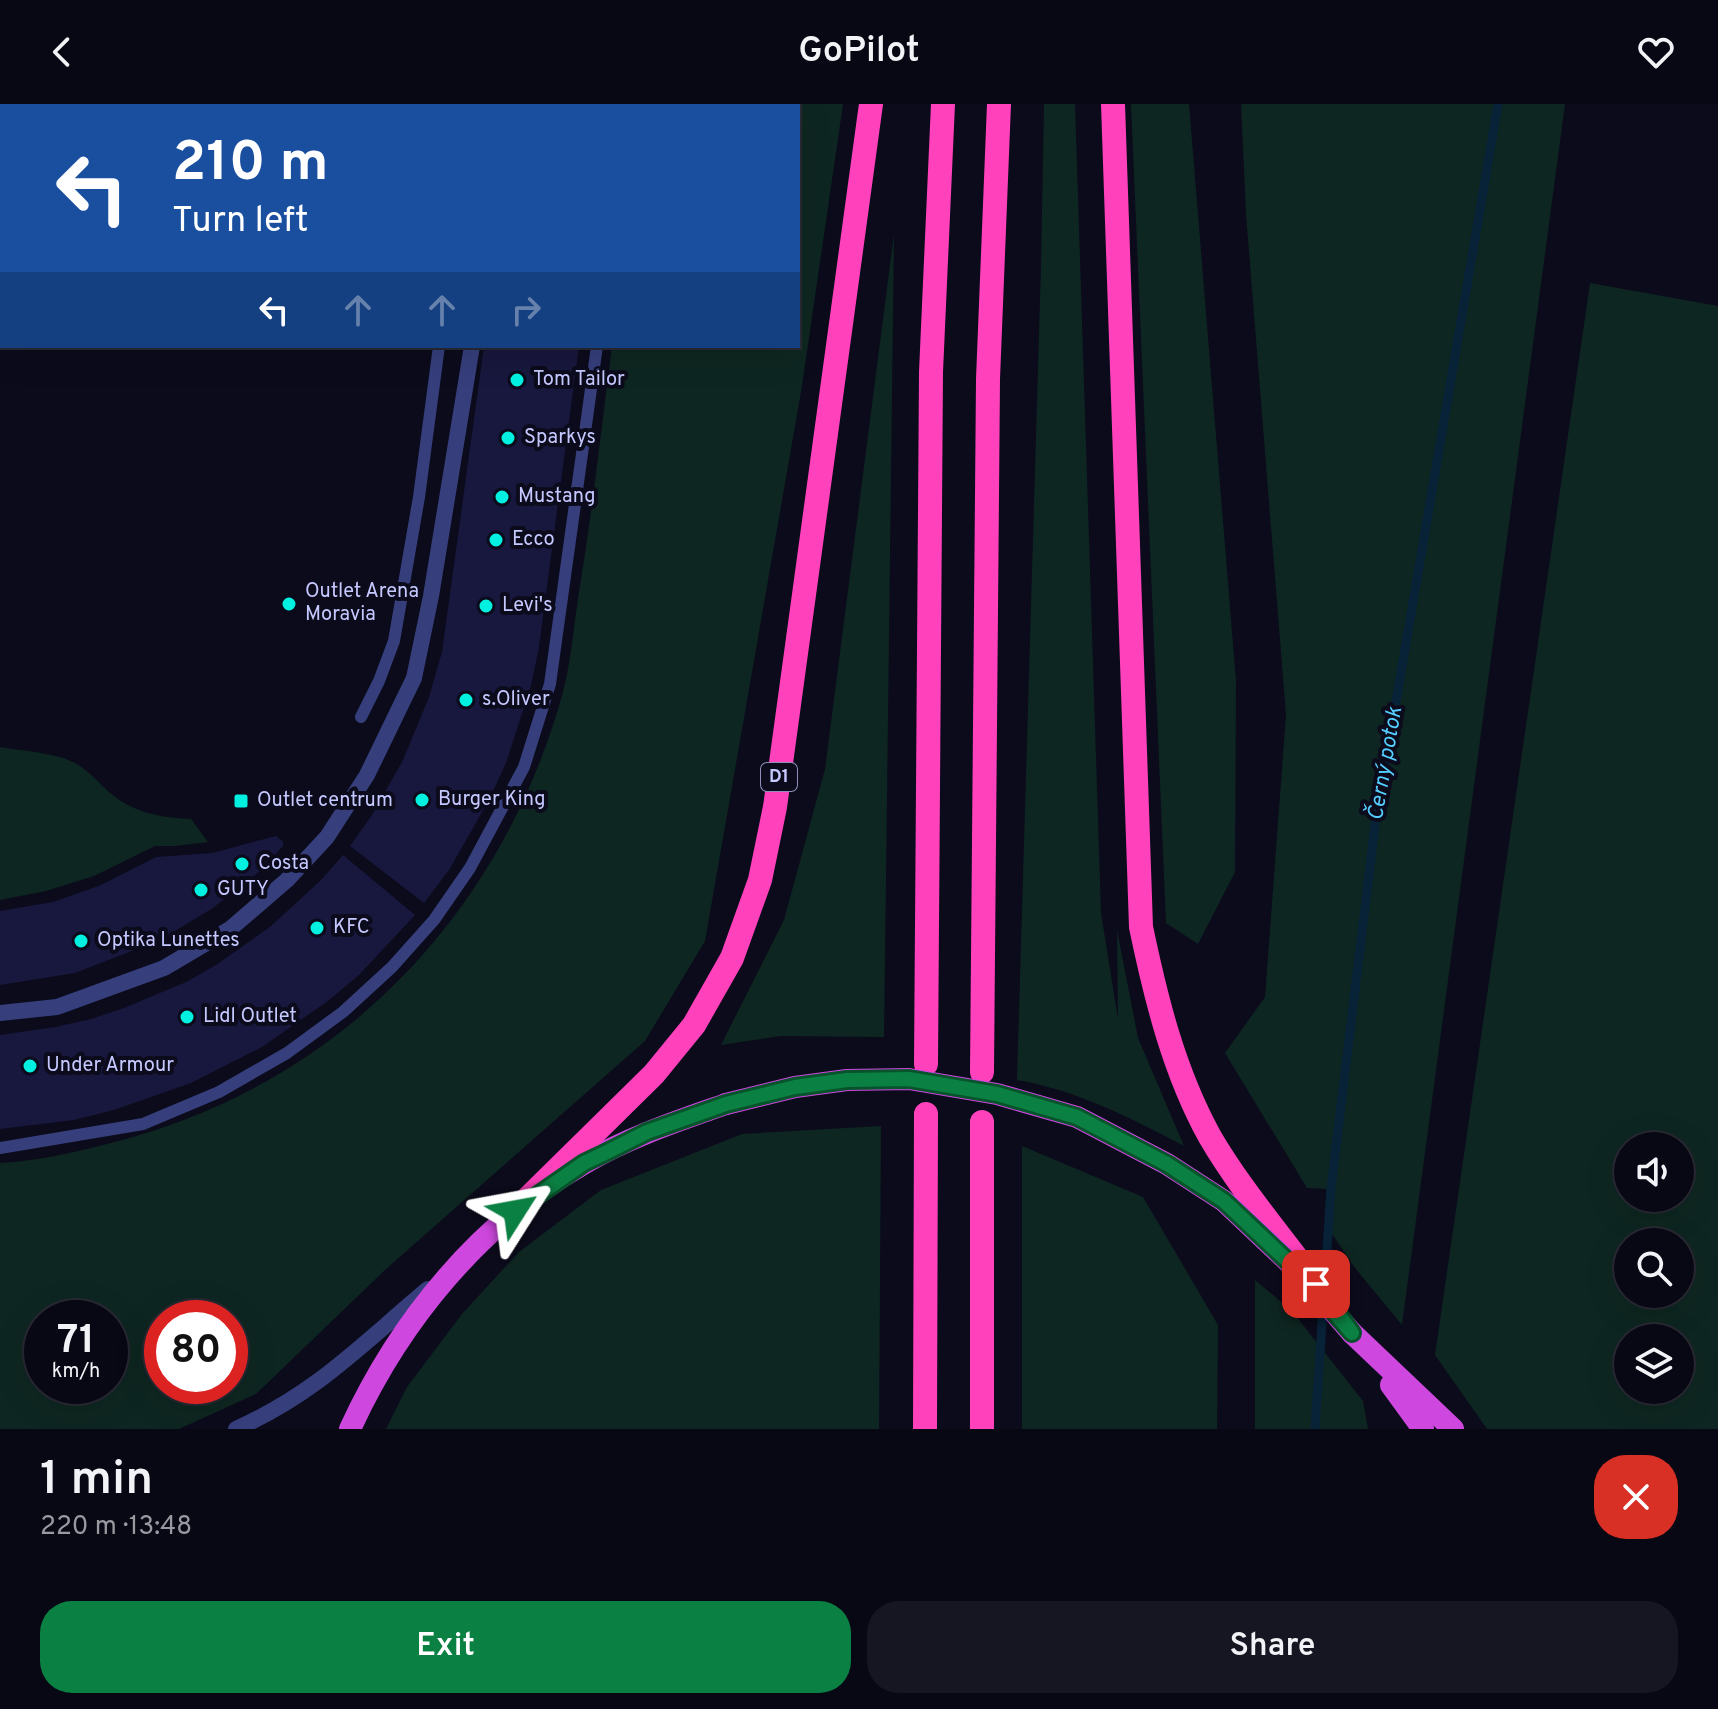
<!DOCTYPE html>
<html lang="en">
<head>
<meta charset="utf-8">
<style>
  :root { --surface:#080815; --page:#161622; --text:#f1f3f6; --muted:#989aa0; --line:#292934; --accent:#0b8043 }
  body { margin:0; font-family:Overpass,sans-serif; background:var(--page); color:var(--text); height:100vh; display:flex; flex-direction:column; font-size:30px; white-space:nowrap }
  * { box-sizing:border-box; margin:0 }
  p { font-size:26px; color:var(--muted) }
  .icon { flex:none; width:44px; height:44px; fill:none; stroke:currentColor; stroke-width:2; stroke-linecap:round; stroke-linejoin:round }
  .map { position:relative; height:1325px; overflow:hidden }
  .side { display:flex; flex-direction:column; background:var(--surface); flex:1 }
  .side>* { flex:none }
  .top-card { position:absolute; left:0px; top:0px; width:800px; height:244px; box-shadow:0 8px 32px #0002,0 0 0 2px var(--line); background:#1a4fa0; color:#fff; overflow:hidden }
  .controls { position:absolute; left:1614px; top:1028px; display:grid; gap:16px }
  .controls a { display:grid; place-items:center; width:80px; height:80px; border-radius:50%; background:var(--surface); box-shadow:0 8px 32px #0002,0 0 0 2px var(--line); font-size:40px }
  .speed { position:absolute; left:24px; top:1196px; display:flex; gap:16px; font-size:40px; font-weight:700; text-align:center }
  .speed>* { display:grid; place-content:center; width:104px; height:104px; border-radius:50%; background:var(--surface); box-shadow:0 8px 32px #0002,0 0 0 2px var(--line); line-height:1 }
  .speed small { font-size:20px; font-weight:400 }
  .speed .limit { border:12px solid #d22; background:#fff; color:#111 }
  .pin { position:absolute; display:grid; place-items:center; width:68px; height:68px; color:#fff; margin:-34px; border-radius:16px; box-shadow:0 4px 12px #0006 }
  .me { position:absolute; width:88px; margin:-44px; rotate:56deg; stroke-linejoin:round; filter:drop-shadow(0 0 6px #0008) }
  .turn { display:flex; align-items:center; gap:28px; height:168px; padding:0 40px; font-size:36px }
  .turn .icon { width:104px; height:104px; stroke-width:2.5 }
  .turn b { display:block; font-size:56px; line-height:68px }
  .lanes { display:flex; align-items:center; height:76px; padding:0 40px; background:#0003; justify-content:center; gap:40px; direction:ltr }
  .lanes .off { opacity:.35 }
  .round { display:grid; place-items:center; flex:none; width:84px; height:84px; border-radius:32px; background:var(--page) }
  .headline { display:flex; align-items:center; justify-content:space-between; height:136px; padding:0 40px }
  h1 { font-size:48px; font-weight:600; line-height:60px }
  .primary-button { display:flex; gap:16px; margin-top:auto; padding:16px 40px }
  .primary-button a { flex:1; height:92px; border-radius:32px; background:var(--accent); color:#fff; font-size:32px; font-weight:600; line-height:92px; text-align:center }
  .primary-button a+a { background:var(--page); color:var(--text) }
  header { display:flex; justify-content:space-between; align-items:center; height:104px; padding:0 40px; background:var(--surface); font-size:36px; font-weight:600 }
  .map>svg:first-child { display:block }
  .green { fill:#0e2621; fill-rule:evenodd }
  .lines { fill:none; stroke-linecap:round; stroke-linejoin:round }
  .stream { stroke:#082238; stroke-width:9 }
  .building { fill:#18173d }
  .service { stroke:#363f7c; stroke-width:12 }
  .pedestrian { stroke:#363f7c; stroke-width:16 }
  .minor { stroke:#363f7c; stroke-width:16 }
  .trunk { stroke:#ce47de; stroke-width:22 }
  .motorway { stroke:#ff41bc; stroke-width:24 }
  .trunk-bridge { stroke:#ce47de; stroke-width:22 }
  .route-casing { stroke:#07532c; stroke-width:20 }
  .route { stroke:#0b8043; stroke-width:14 }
  .poi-dot { fill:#00f1e0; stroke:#0b0b1c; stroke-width:3 }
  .labels { text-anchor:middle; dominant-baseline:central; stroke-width:8; stroke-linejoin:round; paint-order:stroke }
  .shield { fill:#0b0b1c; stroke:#8e90bb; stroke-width:2 }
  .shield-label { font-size:18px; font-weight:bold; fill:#c6c9ff }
  .poi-label { font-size:20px; fill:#c6c9ff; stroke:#0b0b1c; text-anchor:start }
  .water-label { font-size:22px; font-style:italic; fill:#54cdff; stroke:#0b0b1c }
</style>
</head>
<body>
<header><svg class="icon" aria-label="back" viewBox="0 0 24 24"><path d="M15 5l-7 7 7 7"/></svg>GoPilot<svg class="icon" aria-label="heart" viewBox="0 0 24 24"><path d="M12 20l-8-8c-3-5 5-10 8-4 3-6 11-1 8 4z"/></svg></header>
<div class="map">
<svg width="1718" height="1325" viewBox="0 0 1718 1325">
  <rect width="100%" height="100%" fill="#0b0b1c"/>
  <!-- green -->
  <g class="green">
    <path d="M643,0H843L802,282L705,837L645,937L386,1165L256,1290L179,1325H0V1059C36,1057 72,1049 107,1040C331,985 494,821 559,602C570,567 573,530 578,494C592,411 601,326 612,242H798V2H643ZM42,1214H110V1282H42ZM230,1214V1282H162V1214Z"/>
    <path d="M1044,0H1075L1101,809L1118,915L1117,826L1138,934L1184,1042C1131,1014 1076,986 1017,976L1041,163Z"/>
    <polygon points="1131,0 1189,0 1236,577 1235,768 1198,840 1166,819"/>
    <polygon points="1241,0 1565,0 1402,1221 1355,1164 1328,1124 1330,1085 1307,1084 1225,949 1265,893 1286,611 1246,110"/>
    <polygon points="894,130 884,933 781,932 721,941 784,816 825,665"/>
    <path d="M1590,179L1718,202V1325H1487L1435,1251ZM1628,1042H1680V1094H1628ZM1628,1138H1680V1190H1628ZM1628,1234H1680V1286H1628Z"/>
    <path d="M0,643C22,647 62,649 80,662C94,671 104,686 118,695C139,710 166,714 191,715L208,738L175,742H155L94,772L46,787L0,796Z"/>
    <polygon points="881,1022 879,1325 386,1325 407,1283 462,1210 519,1148 601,1086 742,1030"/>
    <polygon points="1022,1042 1143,1093 1218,1221 1217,1325 1022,1325"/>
    <polygon points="1255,1176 1292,1207 1363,1297 1368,1325 1255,1325"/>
  </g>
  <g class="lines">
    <!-- stream -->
    <polyline class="stream" points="1315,1325 1331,1084 1375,721 1498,0"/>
  </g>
  <!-- building -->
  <g class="building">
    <polygon points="484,242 579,242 539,543 531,582 506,659 489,696 449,766 424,799 350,742 372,711 403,656 429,593 442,548"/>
    <polygon points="276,732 283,738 283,742 260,767 213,804 160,836 75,869 0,881 0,807 53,798 101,781 156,753 212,749"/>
    <polygon points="343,751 415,811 359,871 328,897 262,943 191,979 114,1006 74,1016 0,1025 0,931 55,923 91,915 124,904 186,878 216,861 271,822 321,776"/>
  </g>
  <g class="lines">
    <!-- service -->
    <g class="service">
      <polyline points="629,2 630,0"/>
      <polyline points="361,613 379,577 394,537 419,393 439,242"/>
      <polyline points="0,1044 143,1020 219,988 287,949 343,908 392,863 434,816 470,764 524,663 550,580 597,242"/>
    </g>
    <!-- pedestrian -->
    <g class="pedestrian">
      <polyline points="503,2 503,0"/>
      <polyline points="0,909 57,903 164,864 230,825 287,776 327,733 367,671 414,574 431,492 472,242"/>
    </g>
    <!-- minor -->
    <path class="minor" d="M236,1325C318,1288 362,1240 428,1185"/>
    <!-- trunk -->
    <g class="trunk">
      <polyline points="1352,1229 1453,1325"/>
      <polyline points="1391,1281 1423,1325"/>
      <path d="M350,1325C400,1216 480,1119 585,1059C629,1033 678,1017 726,1000"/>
    </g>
    <!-- motorway -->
    <g class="motorway">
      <path d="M1113,0L1141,823C1156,895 1174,968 1210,1033C1238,1081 1275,1125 1308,1169"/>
      <polyline points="926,960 931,268 943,0"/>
      <polyline points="982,968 988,275 999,0"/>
      <polyline points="515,1107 654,970 694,921 732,854 760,776 775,703 871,0"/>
      <polyline points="925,1325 926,1010"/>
      <polyline points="982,1325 982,1018"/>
    </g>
    <!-- trunk-bridge -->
    <polyline class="trunk-bridge" points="726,1000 795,983 847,976 909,975 997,990 1077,1013 1167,1060 1224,1097 1296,1165 1352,1229"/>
  </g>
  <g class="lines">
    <!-- route casing -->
    <g class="route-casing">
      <polyline id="route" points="515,1107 584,1059 605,1049 647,1028 726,1000 795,983 847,976 909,975 997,990 1077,1013 1167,1060 1224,1097 1296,1165 1352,1229 1316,1180"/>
    </g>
    <!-- route -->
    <use href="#route" class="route"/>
  </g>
  <!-- markers -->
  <g class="poi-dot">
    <circle cx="517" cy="276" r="8"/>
    <circle cx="508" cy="334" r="8"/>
    <circle cx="502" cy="393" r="8"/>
    <circle cx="496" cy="436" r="8"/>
    <circle cx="289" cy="500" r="8"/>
    <circle cx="486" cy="502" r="8"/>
    <circle cx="466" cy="596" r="8"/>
    <circle cx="422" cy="696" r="8"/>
    <rect x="233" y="689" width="16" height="16" rx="4"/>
    <circle cx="242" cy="760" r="8"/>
    <circle cx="201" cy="786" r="8"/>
    <circle cx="317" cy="824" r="8"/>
    <circle cx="81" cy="837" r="8"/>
    <circle cx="187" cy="913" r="8"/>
    <circle cx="30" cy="962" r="8"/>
  </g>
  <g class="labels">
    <!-- shield labels -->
    <rect class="shield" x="761" y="659" width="36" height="28" rx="6"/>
    <g class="shield-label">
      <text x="779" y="673">D1</text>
    </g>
    <!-- poi labels -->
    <g class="poi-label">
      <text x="533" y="276">Tom Tailor</text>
      <text x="524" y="334">Sparkys</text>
      <text x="518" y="393">Mustang</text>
      <text x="512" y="436">Ecco</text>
      <text x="305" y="488">Outlet Arena<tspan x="305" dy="23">Moravia</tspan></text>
      <text x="502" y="502">Levi's</text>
      <text x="482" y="596">s.Oliver</text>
      <text x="438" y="696">Burger King</text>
      <text x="257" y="697">Outlet centrum</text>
      <text x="258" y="760">Costa</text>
      <text x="217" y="786">GUTY</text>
      <text x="333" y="824">KFC</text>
      <text x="97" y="837">Optika Lunettes</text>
      <text x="203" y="913">Lidl Outlet</text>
      <text x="46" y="962">Under Armour</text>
    </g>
    <!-- water labels -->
    <g class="water-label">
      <text transform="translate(1386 660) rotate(-80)">Černý potok</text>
    </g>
  </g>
</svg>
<div class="controls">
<a><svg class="icon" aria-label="sound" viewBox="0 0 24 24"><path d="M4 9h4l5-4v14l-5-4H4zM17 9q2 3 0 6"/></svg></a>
<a><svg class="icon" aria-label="search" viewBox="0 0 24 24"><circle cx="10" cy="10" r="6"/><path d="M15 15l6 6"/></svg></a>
<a><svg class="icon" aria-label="layers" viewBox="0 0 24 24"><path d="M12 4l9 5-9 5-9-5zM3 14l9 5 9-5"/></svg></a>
</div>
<div class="speed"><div>71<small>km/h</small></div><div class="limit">80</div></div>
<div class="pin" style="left:1316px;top:1180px;background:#d93025"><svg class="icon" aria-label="arrive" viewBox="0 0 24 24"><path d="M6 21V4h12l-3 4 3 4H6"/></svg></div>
<svg class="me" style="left:515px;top:1107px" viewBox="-20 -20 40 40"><path d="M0-17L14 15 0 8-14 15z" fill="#0b8043" stroke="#fff" stroke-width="4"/></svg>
<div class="top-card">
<div class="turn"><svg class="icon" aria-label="left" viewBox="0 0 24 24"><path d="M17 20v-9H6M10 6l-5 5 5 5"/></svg><div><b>210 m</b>Turn left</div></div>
<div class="lanes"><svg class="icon" aria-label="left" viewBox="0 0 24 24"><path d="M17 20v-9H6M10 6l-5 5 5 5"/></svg><svg class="icon off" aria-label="ahead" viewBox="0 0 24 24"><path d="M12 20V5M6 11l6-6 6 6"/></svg><svg class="icon off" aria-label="ahead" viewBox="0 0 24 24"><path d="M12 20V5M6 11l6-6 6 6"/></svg><svg class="icon off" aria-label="right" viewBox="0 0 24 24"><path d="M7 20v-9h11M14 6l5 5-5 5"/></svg></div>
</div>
</div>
<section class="side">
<div class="headline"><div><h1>1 min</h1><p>220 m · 13:48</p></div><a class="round" style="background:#d93025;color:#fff"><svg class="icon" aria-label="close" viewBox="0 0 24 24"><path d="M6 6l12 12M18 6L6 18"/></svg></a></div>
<div class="primary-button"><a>Exit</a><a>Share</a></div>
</section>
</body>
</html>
